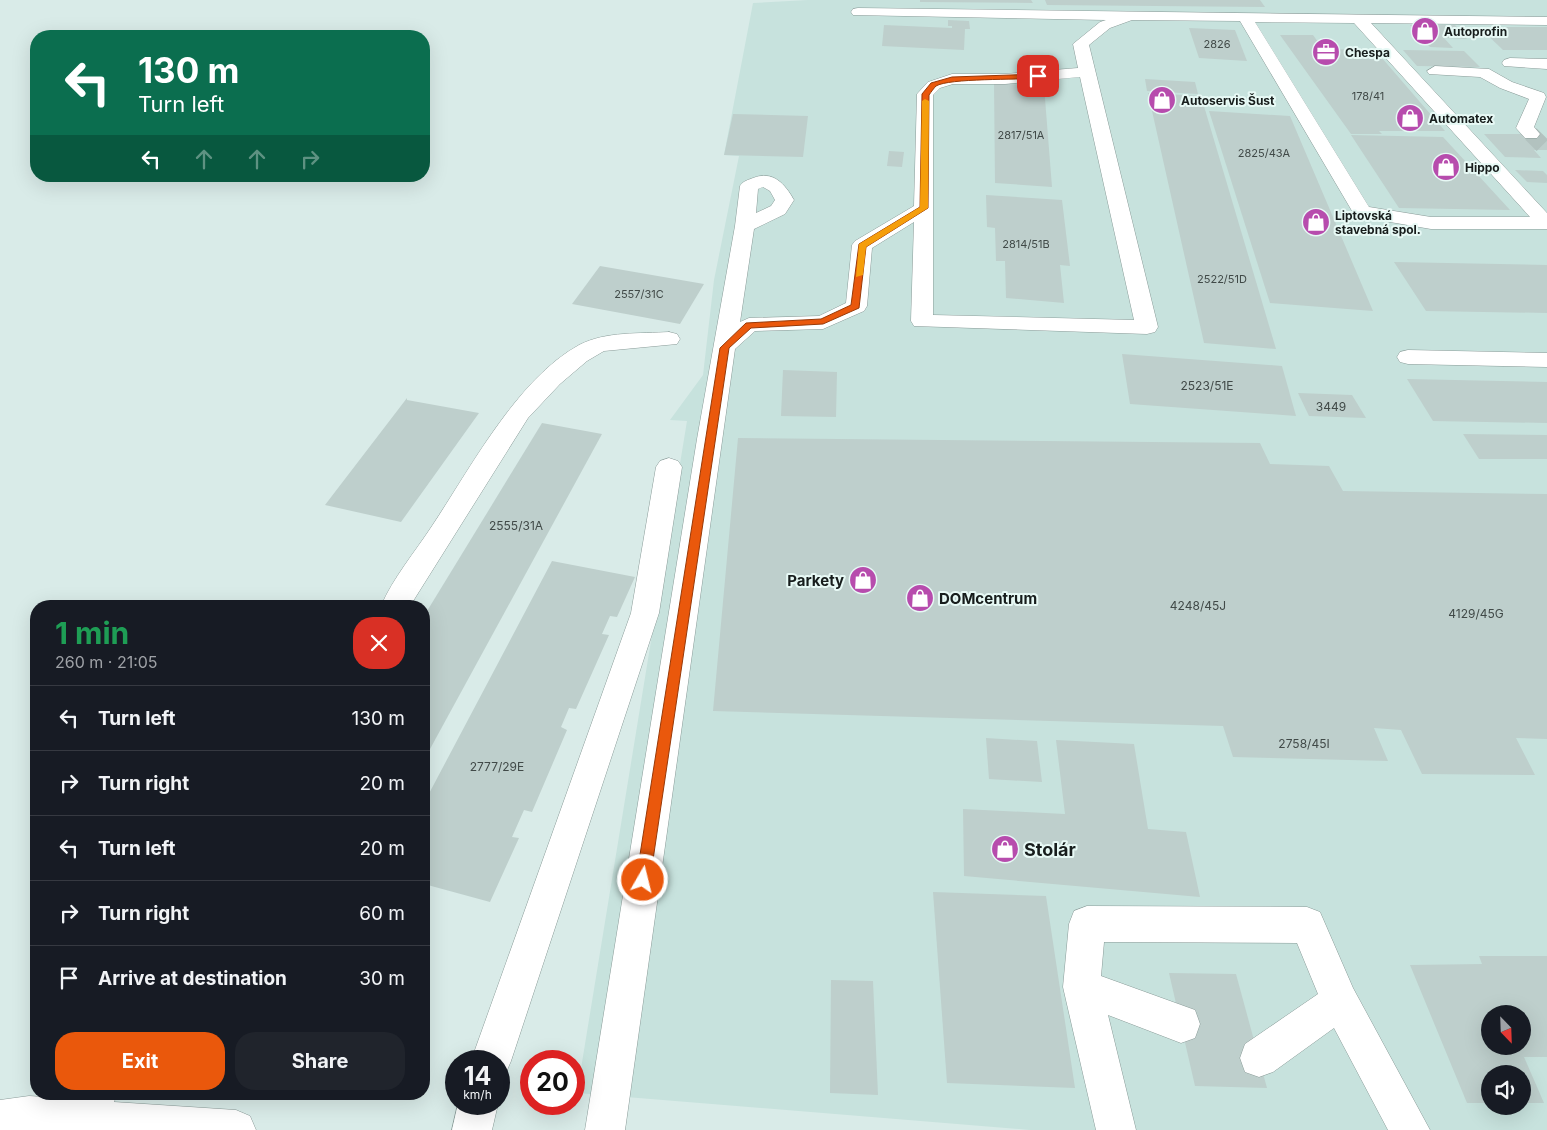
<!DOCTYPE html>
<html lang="en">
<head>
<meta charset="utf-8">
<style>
  :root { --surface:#171b24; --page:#20242c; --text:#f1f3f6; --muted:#9ea1a6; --line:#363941; --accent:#ea580c }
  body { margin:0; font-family:Inter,sans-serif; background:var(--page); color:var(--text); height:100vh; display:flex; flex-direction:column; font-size:19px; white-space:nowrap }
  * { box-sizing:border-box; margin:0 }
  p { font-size:16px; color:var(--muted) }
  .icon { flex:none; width:28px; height:28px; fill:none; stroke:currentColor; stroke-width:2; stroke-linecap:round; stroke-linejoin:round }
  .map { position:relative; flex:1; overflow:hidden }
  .details { position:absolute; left:30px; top:600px; width:400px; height:500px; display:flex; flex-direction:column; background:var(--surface); border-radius:20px; box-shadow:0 5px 20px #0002 }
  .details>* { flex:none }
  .top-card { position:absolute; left:30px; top:30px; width:400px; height:152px; border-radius:20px; box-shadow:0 5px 20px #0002; background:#0b6e4f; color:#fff; overflow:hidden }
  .needle { width:32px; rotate:157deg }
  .tools { position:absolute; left:1481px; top:1005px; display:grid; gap:10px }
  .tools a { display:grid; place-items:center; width:50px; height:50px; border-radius:50%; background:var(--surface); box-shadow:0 5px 20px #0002; font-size:25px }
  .speed { position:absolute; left:445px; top:1050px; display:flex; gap:10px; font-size:25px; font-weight:700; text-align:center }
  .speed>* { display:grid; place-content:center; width:65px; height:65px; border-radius:50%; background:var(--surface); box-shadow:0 5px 20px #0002; line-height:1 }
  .speed small { font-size:12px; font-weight:400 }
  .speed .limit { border:8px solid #d22; background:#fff; color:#111 }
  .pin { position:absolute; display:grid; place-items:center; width:42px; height:42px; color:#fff; margin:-21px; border-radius:10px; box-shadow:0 2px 8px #0006 }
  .me { position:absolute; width:55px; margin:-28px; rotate:8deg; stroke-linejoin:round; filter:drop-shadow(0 0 4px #0008) }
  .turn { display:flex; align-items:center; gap:18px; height:105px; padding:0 25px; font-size:22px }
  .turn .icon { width:65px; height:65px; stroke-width:2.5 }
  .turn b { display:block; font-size:35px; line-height:42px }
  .lanes { display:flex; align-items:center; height:48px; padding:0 25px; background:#0003; justify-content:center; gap:25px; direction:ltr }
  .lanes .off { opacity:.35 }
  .round { display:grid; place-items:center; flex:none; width:52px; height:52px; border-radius:20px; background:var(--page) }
  .summary { display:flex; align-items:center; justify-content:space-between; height:85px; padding:0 25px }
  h1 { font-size:30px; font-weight:700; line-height:38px; color:#1e9e55 }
  .primary-button { display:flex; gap:10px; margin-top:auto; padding:10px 25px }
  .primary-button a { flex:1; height:58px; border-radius:20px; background:var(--accent); color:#fff; font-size:20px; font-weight:700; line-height:58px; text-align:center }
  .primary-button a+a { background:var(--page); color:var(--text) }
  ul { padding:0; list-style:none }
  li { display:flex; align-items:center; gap:15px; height:65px; padding:0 25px; border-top:1px solid var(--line) }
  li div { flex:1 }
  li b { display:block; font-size:19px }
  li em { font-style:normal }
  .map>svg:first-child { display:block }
  .built { fill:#c7e2dd; fill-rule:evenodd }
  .building { fill:#becfcc; fill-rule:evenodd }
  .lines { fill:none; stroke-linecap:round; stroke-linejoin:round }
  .minor-tunnel { stroke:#b2c2bf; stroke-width:16; stroke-dasharray:16 8; stroke-linecap:butt }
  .minor-casing { stroke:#8a9b98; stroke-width:1 }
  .minor { fill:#fff; fill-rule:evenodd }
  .route { fill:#ea580c; stroke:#983908 }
  .slow { fill:#f59e0b }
  .labels { text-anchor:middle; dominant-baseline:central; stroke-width:4; stroke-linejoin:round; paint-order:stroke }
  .far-number-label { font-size:11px; fill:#414a48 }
  .far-poi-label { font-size:12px; font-weight:bold; fill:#171d1c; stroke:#e7f9f5; text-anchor:start }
  .number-label { font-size:12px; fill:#414a48 }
  .poi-label { font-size:15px; font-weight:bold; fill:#171d1c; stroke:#e7f9f5; text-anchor:end }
  .near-poi-label { font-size:18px; font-weight:bold; fill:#171d1c; stroke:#e7f9f5; text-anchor:start }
</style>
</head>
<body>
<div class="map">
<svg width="1547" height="1130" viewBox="0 0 1547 1130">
  <rect width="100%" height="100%" fill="#d9ebe8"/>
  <!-- built -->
  <path class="built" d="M808,0H1547V1130H1030L577,1093L687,421L670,420L703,375L714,280L739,156L724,155L753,3ZM1490,1014H1522V1046H1490ZM1490,1074H1522V1106H1490Z"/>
  <!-- building -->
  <g class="building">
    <polygon points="920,0 1031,0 1033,3 920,2"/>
    <polygon points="1045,0 1260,0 1265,7 1047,5"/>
    <polygon points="948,20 969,21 970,29 965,29 964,50 882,46 884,25 952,28 952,26 948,26"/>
    <polygon points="1410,25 1455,25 1467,39 1444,38 1453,48 1430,47"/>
    <polygon points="1479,27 1547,27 1547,50 1503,50"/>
    <polygon points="1189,28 1235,30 1247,61 1199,58"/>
    <polygon points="1280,35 1313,35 1323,49 1375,50 1445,131 1379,131 1382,134 1351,134"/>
    <polygon points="1403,50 1464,51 1480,67 1417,66"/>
    <polygon points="1145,79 1195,82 1198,94 1147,91"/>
    <polygon points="994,83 1044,86 1052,187 995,183"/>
    <polygon points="1148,93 1201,96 1276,349 1204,343"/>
    <polygon points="1209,111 1290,116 1373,311 1270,303"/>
    <polygon points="733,114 808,116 803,157 724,155"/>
    <polygon points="1484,134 1542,134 1547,139 1547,150 1534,150 1541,158 1505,157"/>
    <polygon points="1351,135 1443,137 1510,210 1399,208"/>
    <polygon points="889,151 904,152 902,167 887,166"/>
    <polygon points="1515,170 1543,171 1547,175 1547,183 1527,182"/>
    <polygon points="986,195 1062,200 1070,266 1060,265 1064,303 1006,298 1005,261 996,261 995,228 987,227"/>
    <polygon points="1394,262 1547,265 1547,313 1426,311"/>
    <polygon points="600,266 704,284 680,324 572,304"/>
    <polygon points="1122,354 1282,366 1296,416 1130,404"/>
    <polygon points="783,370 837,372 836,417 781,416"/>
    <polygon points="1407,379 1547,382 1547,423 1433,421"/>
    <polygon points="1298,393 1352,395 1366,418 1309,416"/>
    <polygon points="407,398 407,400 479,413 401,522 325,505"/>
    <polygon points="542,423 602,434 424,760 424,616"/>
    <polygon points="1463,434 1547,435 1547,459 1479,459"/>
    <polygon points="738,438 1260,443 1270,464 1329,466 1343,491 1547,494 1547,739 1516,738 1535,775 1422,774 1401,730 1374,728 1388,761 1233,757 1223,726 713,711"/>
    <polygon points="552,561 635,577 617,617 610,616 602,634 609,635 576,709 569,708 561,727 567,730 532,812 524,810 512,837 519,838 490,902 424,884 424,803"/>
    <polygon points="986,738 1037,741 1042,782 989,779"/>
    <polygon points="1056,740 1134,744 1148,829 1186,832 1200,897 964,876 963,809 1065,814"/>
    <polygon points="933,892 1046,896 1075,1088 947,1083"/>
    <path d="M1479,956H1547V1057H1524L1544,1103H1522V1074H1490V1103H1467L1410,965L1482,964ZM1490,1014H1522V1046H1490Z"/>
    <polygon points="1169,973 1236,974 1267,1088 1195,1086"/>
    <polygon points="831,980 873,981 878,1095 830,1093"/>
  </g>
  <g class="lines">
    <!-- minor-tunnel -->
    <polyline class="minor-tunnel" points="1531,134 1547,150"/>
    <!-- minor casing -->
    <g class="minor-casing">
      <g id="minor">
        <path d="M858,8L1547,17V25L1371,23L1547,213V229H1431L1355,216L1240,21L1132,20L1110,28L1089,45L1158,327L1155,332L1147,334L914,326L911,321L914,222L872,248L867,306L864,311L823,329L755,331L735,349L625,1130H585L697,439L735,226L740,186C743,181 748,180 753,178C773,170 785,184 794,200L785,214L754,229L740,322L749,318L819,316L846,303L852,245L855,241L914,206L917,94L928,82L952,74H1005L1078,68L1073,44L1100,22L1106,20L853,15L851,12L853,9ZM1255,22L1354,23L1530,217H1431L1369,207ZM1080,77L1134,320L933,315V95L940,88L953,84H1005ZM763,187L770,191L775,200L771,206L756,213L758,189Z"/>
        <polygon points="1510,58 1547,59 1547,69 1504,66 1502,63 1504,60"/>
        <polygon points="1435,66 1489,69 1512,82 1544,93 1546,97 1534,127 1540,134 1537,138 1525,138 1516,128 1529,99 1500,88 1480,77 1429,74 1427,71"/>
        <path d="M669,332L677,334L680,339L677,344L604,351L587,361L560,384L528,418L410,606H381C393,578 415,552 432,526C470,469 517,379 579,345C606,331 640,334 669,332Z"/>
        <polygon points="1408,350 1547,353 1547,367 1408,364 1400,362 1397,357 1400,352"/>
        <polygon points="669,458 678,461 682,467 659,613 511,1061 505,1075 499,1077 499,1061 471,1061 631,613 656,467 660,461"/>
        <polygon points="1087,906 1307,907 1320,912 1353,988 1430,1130 1388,1130 1334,1028 1273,1072 1259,1077 1245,1072 1240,1058 1245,1044 1318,994 1297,943 1104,942 1101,976 1195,1010 1200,1024 1195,1038 1181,1043 1108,1015 1136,1130 1096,1130 1063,987 1069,924 1074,911"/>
        <polygon points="77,1094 117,1094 114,1102 236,1110 250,1116 256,1130 0,1130 0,1100 29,1096 75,1099"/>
        <polygon points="458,1104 498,1104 492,1130 452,1130"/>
      </g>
    </g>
    <!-- minor -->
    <use href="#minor" class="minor"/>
  </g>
  <!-- route -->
  <path class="route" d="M1040,74L1038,78C1018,80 949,78 936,86C934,88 931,92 929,95L928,208L866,247L859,308L823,324L751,328L729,348L650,880L648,885L643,887L638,885L636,880L720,348L746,323L821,319L851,305L859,244L920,207L922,94L931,83L952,77Z"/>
  <!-- slow -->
  <polygon class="slow" points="925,99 929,101 928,208 866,247 863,275 856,277 859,244 920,207 922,101"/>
  <!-- icons -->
  <defs>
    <g id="shop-disc" transform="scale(1.4375)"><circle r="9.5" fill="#b74cad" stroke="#e7f9f5"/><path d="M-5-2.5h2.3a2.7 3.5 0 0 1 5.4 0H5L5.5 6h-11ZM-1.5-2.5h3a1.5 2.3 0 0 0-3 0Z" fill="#fff"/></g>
    <g id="office-disc" transform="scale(1.4375)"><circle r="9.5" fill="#b74cad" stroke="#e7f9f5"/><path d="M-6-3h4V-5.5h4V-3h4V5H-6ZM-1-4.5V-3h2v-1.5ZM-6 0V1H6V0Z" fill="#fff"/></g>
  </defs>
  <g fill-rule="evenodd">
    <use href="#shop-disc" x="1425" y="31"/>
    <use href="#office-disc" x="1326" y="52"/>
    <use href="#shop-disc" x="1162" y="100"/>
    <use href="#shop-disc" x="1410" y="118"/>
    <use href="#shop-disc" x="1446" y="167"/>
    <use href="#shop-disc" x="1316" y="222"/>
    <use href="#shop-disc" x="863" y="580"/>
    <use href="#shop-disc" x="920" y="598"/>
    <use href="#shop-disc" x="1005" y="849"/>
  </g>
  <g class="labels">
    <!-- far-number labels -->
    <g class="far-number-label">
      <text x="1217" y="44">2826</text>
      <text x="1368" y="96">178/41</text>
      <text x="1021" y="135">2817/51A</text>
      <text x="1264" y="153">2825/43A</text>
      <text x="1026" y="244">2814/51B</text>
      <text x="1222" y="279">2522/51D</text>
      <text x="639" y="294">2557/31C</text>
    </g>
    <!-- far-poi labels -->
    <g class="far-poi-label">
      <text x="1444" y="31">Autoprofin</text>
      <text x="1345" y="52">Chespa</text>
      <text x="1181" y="100">Autoservis Šust</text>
      <text x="1429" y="118">Automatex</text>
      <text x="1465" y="167">Hippo</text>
      <text x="1335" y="215">Liptovská<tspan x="1335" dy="14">stavebná spol.</tspan></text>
    </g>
    <!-- number labels -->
    <g class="number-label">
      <text x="1207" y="385">2523/51E</text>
      <text x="1331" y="406">3449</text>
      <text x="516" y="525">2555/31A</text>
      <text x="1198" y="605">4248/45J</text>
      <text x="1476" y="613">4129/45G</text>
      <text x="1304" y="743">2758/45I</text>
      <text x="497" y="766">2777/29E</text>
    </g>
    <!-- poi labels -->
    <g class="poi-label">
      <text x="844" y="580">Parkety</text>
      <text x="939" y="598" text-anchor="start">DOMcentrum</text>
    </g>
    <!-- near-poi labels -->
    <g class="near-poi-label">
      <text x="1024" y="849">Stolár</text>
    </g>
  </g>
</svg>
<div class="tools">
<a><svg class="needle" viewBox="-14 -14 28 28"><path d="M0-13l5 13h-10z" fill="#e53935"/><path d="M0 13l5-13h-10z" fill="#9ea1a6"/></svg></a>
<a><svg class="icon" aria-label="sound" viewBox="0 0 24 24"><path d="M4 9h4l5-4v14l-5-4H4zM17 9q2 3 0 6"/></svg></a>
</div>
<div class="speed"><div>14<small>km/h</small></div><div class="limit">20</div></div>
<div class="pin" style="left:1038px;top:76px;background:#d93025"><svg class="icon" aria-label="arrive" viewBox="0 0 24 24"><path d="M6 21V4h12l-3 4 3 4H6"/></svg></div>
<svg class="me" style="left:643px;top:880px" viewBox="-20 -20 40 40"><circle r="17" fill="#ea580c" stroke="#fff" stroke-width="3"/><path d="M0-11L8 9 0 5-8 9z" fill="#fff"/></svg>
<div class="top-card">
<div class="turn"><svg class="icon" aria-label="left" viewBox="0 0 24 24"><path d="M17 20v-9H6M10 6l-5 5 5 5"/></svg><div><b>130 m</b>Turn left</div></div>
<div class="lanes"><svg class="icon" aria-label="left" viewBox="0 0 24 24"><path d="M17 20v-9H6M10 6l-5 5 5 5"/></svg><svg class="icon off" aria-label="ahead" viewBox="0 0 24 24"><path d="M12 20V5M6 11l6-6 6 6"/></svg><svg class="icon off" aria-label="ahead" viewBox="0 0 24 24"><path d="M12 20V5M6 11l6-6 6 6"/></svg><svg class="icon off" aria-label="right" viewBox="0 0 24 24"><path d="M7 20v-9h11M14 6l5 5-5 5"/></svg></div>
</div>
<section class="details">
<div class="summary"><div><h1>1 min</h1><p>260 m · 21:05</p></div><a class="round" style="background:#d93025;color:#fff"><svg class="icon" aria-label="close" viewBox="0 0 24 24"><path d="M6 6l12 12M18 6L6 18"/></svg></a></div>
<ul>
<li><svg class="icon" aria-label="left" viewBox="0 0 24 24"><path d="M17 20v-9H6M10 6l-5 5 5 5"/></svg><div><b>Turn left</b></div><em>130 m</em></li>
<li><svg class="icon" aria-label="right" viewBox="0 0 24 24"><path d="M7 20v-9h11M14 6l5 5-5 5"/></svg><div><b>Turn right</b></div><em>20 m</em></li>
<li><svg class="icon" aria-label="left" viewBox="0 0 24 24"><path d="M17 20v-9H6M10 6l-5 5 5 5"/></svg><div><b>Turn left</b></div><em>20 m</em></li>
<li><svg class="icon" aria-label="right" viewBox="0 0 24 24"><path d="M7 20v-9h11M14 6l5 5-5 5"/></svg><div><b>Turn right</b></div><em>60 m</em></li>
<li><svg class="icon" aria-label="arrive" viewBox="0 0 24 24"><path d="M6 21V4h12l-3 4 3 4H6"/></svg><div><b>Arrive at destination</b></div><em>30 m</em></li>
</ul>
<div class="primary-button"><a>Exit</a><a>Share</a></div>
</section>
</div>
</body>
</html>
